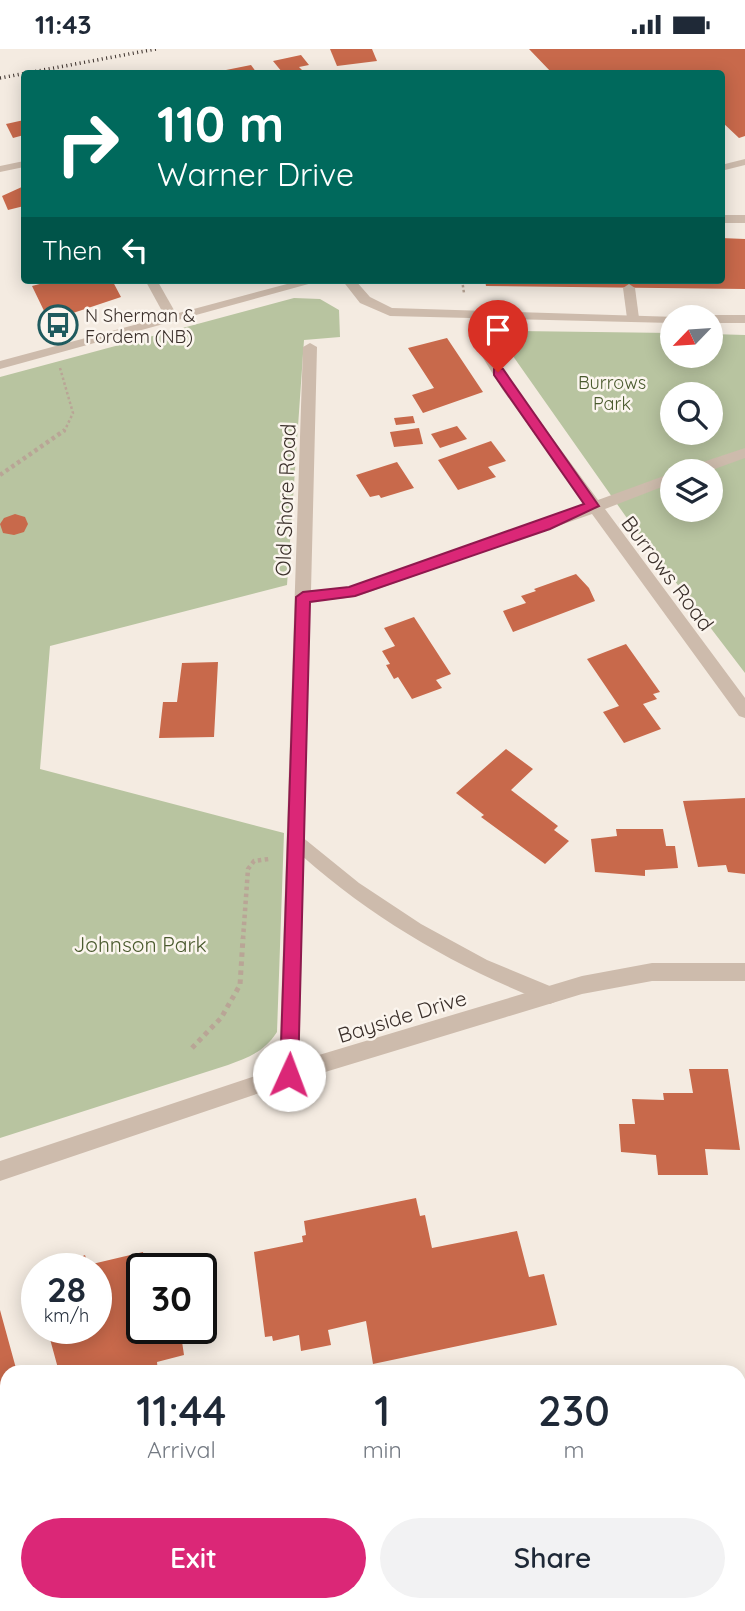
<!DOCTYPE html>
<html lang="en">
<head>
<meta charset="utf-8">
<style>
  :root { --surface:#fff; --page:#f2f2f3; --text:#1f2937; --muted:#747a83; --accent:#db2777 }
  body { margin:0; font-family:Quicksand,sans-serif; background:var(--page); color:var(--text); height:100vh; display:flex; flex-direction:column; font-size:26px; white-space:nowrap }
  * { box-sizing:border-box; margin:0 }
  p { font-size:23px; color:var(--muted) }
  .icon { flex:none; width:38px; height:38px; fill:none; stroke:currentColor; stroke-width:2; stroke-linecap:round; stroke-linejoin:round }
  .map { position:relative; flex:1; overflow:hidden }
  .details { position:absolute; left:0px; top:1316px; width:746px; height:247px; display:flex; flex-direction:column; background:var(--surface); border-radius:21px 21px 0 0; box-shadow:0 4px 18px #0003 }
  .details>* { flex:none }
  .guide { position:absolute; left:21px; top:21px; width:704px; height:214px; border-radius:7px; box-shadow:0 4px 18px #0003; background:#00695c; color:#fff; overflow:hidden }
  .needle { width:46px; rotate:245deg }
  .buttons { position:absolute; left:660px; top:256px; display:grid; gap:14px }
  .buttons a { display:grid; place-items:center; width:63px; height:63px; border-radius:50%; background:var(--surface); box-shadow:0 4px 18px #0003; font-size:35px }
  .speed { position:absolute; left:21px; top:1204px; display:flex; gap:14px; font-size:35px; font-weight:700; text-align:center }
  .speed>* { display:grid; place-content:center; width:91px; height:91px; border-radius:50%; background:var(--surface); box-shadow:0 4px 18px #0003; line-height:1 }
  .speed small { font-size:18px; font-weight:400 }
  .speed .limit { border:4px solid #111; border-radius:10px; background:#fff; color:#111 }
  .pin { position:absolute; display:grid; place-items:center; width:60px; height:60px; color:#fff; margin:-72px -30px; border-radius:50% 50% 50% 0; rotate:-45deg; box-shadow:0 0 7px #0007 }
  .pin .icon { rotate:45deg }
  .me { position:absolute; width:77px; margin:-38px; rotate:2deg; stroke-linejoin:round; filter:drop-shadow(0 0 5px #0008) }
  .turn { display:flex; align-items:center; gap:24px; height:147px; padding:0 21px; font-size:32px }
  .turn .icon { width:91px; height:91px; stroke-width:2.5 }
  .turn b { display:block; font-size:49px; line-height:60px }
  .then { display:flex; align-items:center; height:66px; padding:0 21px; background:#0003; gap:14px; font-size:26px }
  .eta { display:flex; justify-content:space-evenly; align-items:center; height:119px; text-align:center }
  .eta b { font-size:42px; font-weight:600; line-height:49px }
  .cta { display:flex; gap:14px; margin-top:auto; padding:14px 21px }
  .cta a { flex:1; height:80px; border-radius:42px; background:var(--accent); color:#fff; font-size:28px; font-weight:600; line-height:80px; text-align:center }
  .cta a+a { background:var(--page); color:var(--text) }
  .status { display:flex; justify-content:space-between; align-items:center; height:49px; padding:0 35px; background:var(--surface); direction:ltr }
  .status svg { height:19px; fill:currentColor }
  .map>svg:first-child { display:block }
  .green { fill:#b8c4a0; fill-rule:evenodd }
  .water { fill:#7fb0b2 }
  .building { fill:#c8694b }
  .lines { fill:none; stroke-linecap:round; stroke-linejoin:round }
  .path-far2 { stroke:#b9a596; stroke-width:2.5; stroke-dasharray:2.5 2.5; stroke-linecap:butt }
  .path-far1 { stroke:#b9a596; stroke-width:4.5; stroke-dasharray:3.5 3.5; stroke-linecap:butt }
  .path { stroke:#b9a596; stroke-width:5; stroke-dasharray:4.5 4.5; stroke-linecap:butt }
  .service { fill:#cdbbac; fill-rule:evenodd }
  .minor { fill:#cdbbac; fill-rule:evenodd }
  .tertiary { fill:#cdbbac; fill-rule:evenodd }
  .rail { stroke:#3b302b; stroke-width:3.5; stroke-dasharray:1 3.5; stroke-linecap:butt }
  .route { fill:#db2777; stroke:#8e194d; stroke-width:2 }
  .labels { text-anchor:middle; dominant-baseline:central; stroke-width:5; stroke-linejoin:round; paint-order:stroke }
  .far-poi-label { font-size:18px; fill:#3b302b; stroke:#fbf5ee; text-anchor:start }
  .far-park-label { font-size:18px; fill:#4a5a2e; stroke:#fbf5ee }
  .street-label { font-size:21px; fill:#3b302b; stroke:#fbf5ee }
  .park-label { font-size:21px; fill:#4a5a2e; stroke:#fbf5ee }
</style>
</head>
<body>
<div class="status"><b>11:43</b><svg viewBox="0 0 49 12"><path d="M0 12V9h3v3zM5 12V6h3v6zM10 12V3h3v9zM15 12V0h3v12zM26 1h20v11H26zM47 4h2v5h-2z"/></svg></div>
<div class="map">
<svg width="745" height="1562" viewBox="0 0 745 1562">
  <rect width="100%" height="100%" fill="#f4ebe1"/>
  <!-- green -->
  <g class="green">
    <path d="M294,249L320,250L339,261L340,288L304,291L287,536L50,597L40,720L284,784L277,983C264,1003 249,1008 228,1016L0,1089V328Z"/>
    <path d="M518,282L672,284V306H710L711,285L745,286V624L629,472L508,300L506,291ZM672,345H710V383H672ZM672,422H710V460H672Z"/>
  </g>
  <!-- water -->
  <polygon class="water" points="745,1493 745,1562 501,1562 508,1556 738,1556 739,1494"/>
  <!-- building -->
  <g class="building">
    <polygon points="330,0 372,0 377,12 337,17"/>
    <polygon points="529,0 745,0 745,87 739,89 721,72 721,24 552,24"/>
    <polygon points="301,6 309,16 299,18 303,22 292,24 289,22 282,23 273,12"/>
    <polygon points="251,16 257,24 217,24 216,23"/>
    <polygon points="24,71 24,86 13,89 6,75"/>
    <polygon points="24,137 24,157 8,161 2,147"/>
    <polygon points="721,189 745,190 745,240 486,237 485,231 721,231"/>
    <polygon points="55,231 112,231 121,248 70,265 68,262 47,268 32,237"/>
    <polygon points="447,289 483,343 423,364 412,346 434,339 408,299"/>
    <polygon points="413,367 415,374 396,376 394,369"/>
    <polygon points="457,377 467,390 440,399 431,385"/>
    <polygon points="419,379 423,395 394,398 390,383"/>
    <polygon points="491,392 506,412 488,418 496,428 458,441 438,411"/>
    <polygon points="397,413 414,439 381,449 379,446 370,448 356,426"/>
    <polygon points="15,465 25,468 28,475 24,483 14,486 3,484 0,475 4,469"/>
    <polygon points="576,525 589,539 595,552 513,583 503,562 526,554 521,547 536,542 534,540"/>
    <polygon points="414,568 451,625 436,631 442,639 412,650 398,628 394,630 386,616 390,615 382,602 395,597 384,579"/>
    <polygon points="626,595 660,643 653,645 657,650 643,655 661,680 624,694 603,663 619,657 587,610"/>
    <polygon points="218,613 214,688 159,689 163,653 177,653 182,614"/>
    <polygon points="506,700 533,720 511,741 558,777 554,781 569,792 545,815 481,768 484,766 456,744"/>
    <polygon points="745,749 745,825 728,823 726,816 698,818 683,752"/>
    <polygon points="616,780 663,780 666,797 675,797 678,819 645,821 645,827 595,823 591,790 617,787"/>
    <polygon points="689,1020 728,1020 740,1101 705,1100 708,1126 658,1126 656,1106 621,1103 619,1075 635,1075 632,1050 664,1051 663,1044 693,1044"/>
    <polygon points="416,1149 420,1167 425,1166 432,1199 517,1182 529,1228 544,1225 557,1276 373,1315 366,1272 328,1281 331,1296 301,1302 299,1286 273,1292 272,1287 265,1288 254,1203 303,1193 302,1187 306,1186 304,1172"/>
    <polygon points="143,1203 145,1220 142,1220 142,1279 180,1279 184,1306 157,1313 158,1323 59,1323 47,1279 96,1279 96,1220 55,1220 85,1206 88,1216"/>
    <polygon points="0,1261 17,1323 7,1323 7,1338 0,1342"/>
    <polygon points="281,1556 318,1556 319,1562 282,1562"/>
  </g>
  <g class="lines">
    <!-- path-far2 -->
    <g class="path-far2">
      <polyline points="462,231 464,244"/>
      <polyline points="60,319 73,364 64,383"/>
    </g>
    <!-- path-far1 -->
    <g class="path-far1">
      <polyline points="0,426 65,381"/>
      <polyline points="243,890 248,820 254,812 269,810"/>
    </g>
    <!-- path -->
    <polyline class="path" points="192,999 221,969 240,936 243,889"/>
    <!-- service -->
    <g class="service">
      <polygon points="450,21 494,21 499,24 445,24"/>
      <rect x="721" y="166" width="24" height="8"/>
      <polygon points="629,235 635,239 639,269 633,273 627,269 623,239"/>
      <path d="M296,783L359,834L421,875L487,911L557,940L559,946L557,952L550,955C453,917 367,867 290,796L287,791L290,786Z"/>
    </g>
    <!-- minor -->
    <g class="minor">
      <polygon points="24,112 24,118 0,123 0,117"/>
      <polygon points="145,231 157,231 179,270 178,273 168,273"/>
      <polygon points="477,262 483,266 485,289 514,337 598,451 672,424 672,434 605,460 745,649 745,669 739,667 592,465 355,548 310,553 299,1012 582,927 652,914 745,914 745,932 652,932 582,945 289,1034 0,1132 0,1112 279,1019 303,298 310,294 317,298 311,542 349,538 586,456 502,340 471,289 471,266"/>
      <polygon points="745,399 745,409 709,422 686,422 688,418"/>
    </g>
    <!-- tertiary -->
    <g class="tertiary">
      <polygon points="745,110 745,116 721,122 721,116"/>
      <polygon points="302,231 323,231 0,320 0,312"/>
      <polygon points="342,231 355,231 370,248 392,259 677,268 672,268 672,274 390,267 360,254"/>
      <polygon points="710,266 745,266 745,274 710,274 710,268 705,268"/>
    </g>
    <!-- rail -->
    <polyline class="rail" points="0,29 156,0"/>
  </g>
  <!-- route -->
  <polygon class="route" points="498,319 503,320 599,457 550,480 355,547 310,553 298,1026 295,1032 289,1034 283,1032 280,1026 296,548 303,543 349,538 584,455 494,326 494,320"/>
  <!-- icons -->
  <defs>
    <g id="bus-ring" transform="scale(2.0125)"><circle r="9.5" fill="#fbf5ee" stroke="#1f5a5e" stroke-width="1.5"/><path d="M-5-6H5V4H4V6H2V4H-2V6H-4V4H-5ZM-3.5-4V0h7V-4ZM-3.5 1.2v1.5H-2V1.2ZM2 1.2v1.5H3.5V1.2Z" fill="#1f5a5e"/></g>
  </defs>
  <g fill-rule="evenodd">
    <use href="#bus-ring" x="58" y="276"/>
  </g>
  <g class="labels">
    <!-- far-poi labels -->
    <g class="far-poi-label">
      <text x="85" y="266">N Sherman &amp;<tspan x="85" dy="21">Fordem (NB)</tspan></text>
    </g>
    <!-- far-park labels -->
    <g class="far-park-label">
      <text x="612" y="333">Burrows<tspan x="612" dy="21">Park</tspan></text>
    </g>
    <!-- street labels -->
    <g class="street-label">
      <text transform="translate(285 451) rotate(-88)">Old Shore Road</text>
      <text transform="translate(668 524) rotate(53)">Burrows Road</text>
      <text transform="translate(402 967) rotate(-17)">Bayside Drive</text>
    </g>
    <!-- park labels -->
    <g class="park-label">
      <text x="140" y="895">Johnson Park</text>
    </g>
  </g>
</svg>
<div class="buttons">
<a><svg class="needle" viewBox="-14 -14 28 28"><path d="M0-13l5 13h-10z" fill="#e53935"/><path d="M0 13l5-13h-10z" fill="#747a83"/></svg></a>
<a><svg class="icon" aria-label="search" viewBox="0 0 24 24"><circle cx="10" cy="10" r="6"/><path d="M15 15l6 6"/></svg></a>
<a><svg class="icon" aria-label="layers" viewBox="0 0 24 24"><path d="M12 4l9 5-9 5-9-5zM3 14l9 5 9-5"/></svg></a>
</div>
<div class="speed"><div>28<small>km/h</small></div><div class="limit">30</div></div>
<div class="pin" style="left:498px;top:323px;background:#d93025"><svg class="icon" aria-label="arrive" viewBox="0 0 24 24"><path d="M6 21V4h12l-3 4 3 4H6"/></svg></div>
<svg class="me" style="left:289px;top:1026px" viewBox="-20 -20 40 40"><circle r="19" fill="#fff"/><path d="M0-13L10 11 0 6-10 11z" fill="#db2777"/></svg>
<div class="guide">
<div class="turn"><svg class="icon" aria-label="right" viewBox="0 0 24 24"><path d="M7 20v-9h11M14 6l5 5-5 5"/></svg><div><b>110 m</b>Warner Drive</div></div>
<div class="then">Then<svg class="icon" aria-label="left" viewBox="0 0 24 24"><path d="M17 20v-9H6M10 6l-5 5 5 5"/></svg></div>
</div>
<section class="details">
<div class="eta">
<div><b>11:44</b><p>Arrival</p></div>
<div><b>1</b><p>min</p></div>
<div><b>230</b><p>m</p></div>
</div>
<div class="cta"><a>Exit</a><a>Share</a></div>
</section>
</div>
</body>
</html>
